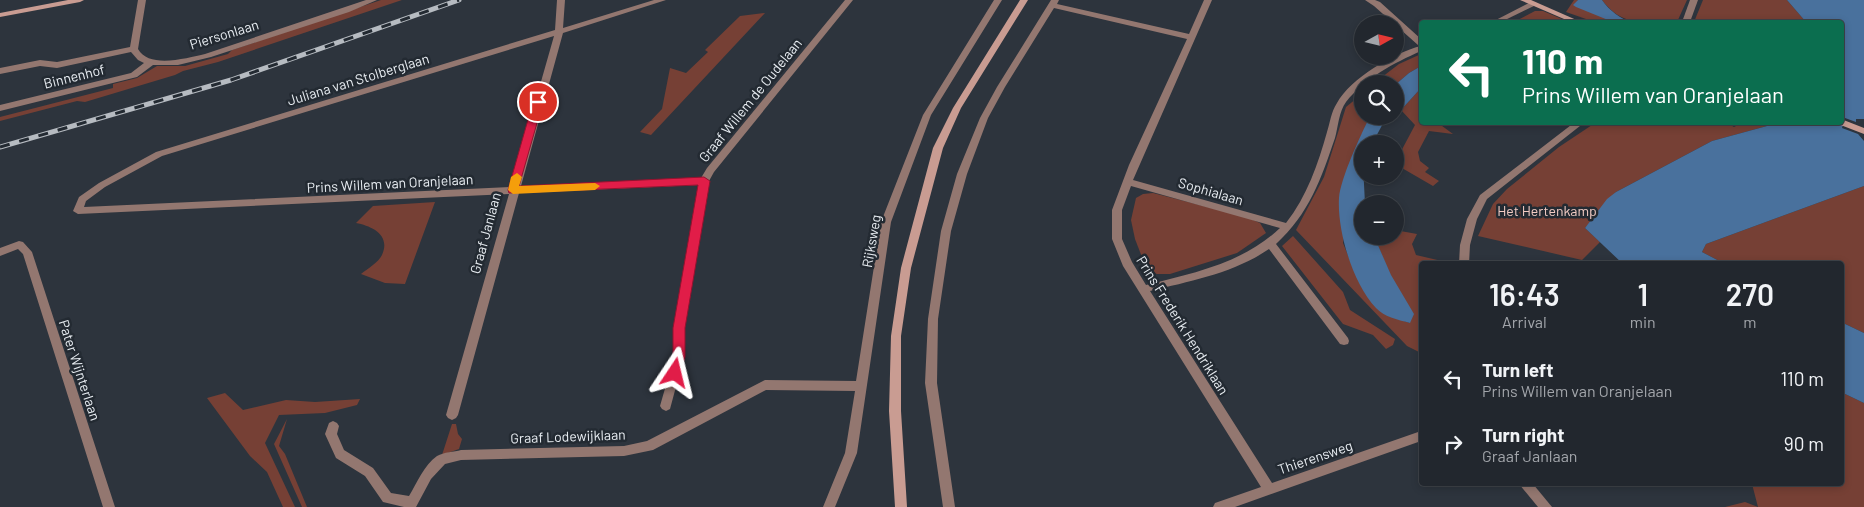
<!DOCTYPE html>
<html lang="en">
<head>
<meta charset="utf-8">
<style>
  :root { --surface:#22272e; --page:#2a2f36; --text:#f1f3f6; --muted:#a2a5aa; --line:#3f444a }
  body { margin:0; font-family:Barlow,sans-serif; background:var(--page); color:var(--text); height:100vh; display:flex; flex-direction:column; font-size:19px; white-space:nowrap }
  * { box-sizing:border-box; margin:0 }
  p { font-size:16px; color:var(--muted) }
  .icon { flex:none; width:28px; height:28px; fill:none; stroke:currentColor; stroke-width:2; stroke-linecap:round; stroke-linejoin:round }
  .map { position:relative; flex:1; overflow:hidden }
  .sheet { position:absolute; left:1419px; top:261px; width:425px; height:225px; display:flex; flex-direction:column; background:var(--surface); border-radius:5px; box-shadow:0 2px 8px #0003,0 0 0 1px var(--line) }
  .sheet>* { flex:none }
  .banner { position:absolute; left:1419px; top:20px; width:425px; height:105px; border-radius:5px; box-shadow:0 2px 8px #0003,0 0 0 1px var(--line); background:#0b6e4f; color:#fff; overflow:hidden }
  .needle { width:32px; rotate:82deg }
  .buttons { position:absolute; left:1354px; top:15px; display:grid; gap:10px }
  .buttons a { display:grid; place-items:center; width:50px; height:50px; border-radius:50%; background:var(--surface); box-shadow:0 2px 8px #0003,0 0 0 1px var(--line); font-size:25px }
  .pin { position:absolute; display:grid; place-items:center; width:42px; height:42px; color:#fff; margin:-21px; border:2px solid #fff; border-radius:50%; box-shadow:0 1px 5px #0007 }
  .me { position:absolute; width:55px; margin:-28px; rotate:10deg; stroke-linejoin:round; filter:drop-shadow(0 0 4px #0008) }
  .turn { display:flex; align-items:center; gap:18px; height:105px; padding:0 20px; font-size:22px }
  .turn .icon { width:65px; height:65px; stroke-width:2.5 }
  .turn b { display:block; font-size:35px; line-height:42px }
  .eta { display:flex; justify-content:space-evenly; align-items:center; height:85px; text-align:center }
  .eta b { font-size:30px; font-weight:600; line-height:35px }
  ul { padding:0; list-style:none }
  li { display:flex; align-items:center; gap:15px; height:65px; padding:0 20px }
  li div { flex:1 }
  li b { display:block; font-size:19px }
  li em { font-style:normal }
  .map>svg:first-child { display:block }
  .green { fill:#764035 }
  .water { fill:#49719d }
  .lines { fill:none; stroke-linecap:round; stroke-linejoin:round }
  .street { fill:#937770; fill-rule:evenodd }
  .secondary { fill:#c99c92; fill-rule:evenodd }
  .rail-casing { stroke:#b6bbc1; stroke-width:5 }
  .rail { stroke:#232a32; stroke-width:3; stroke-dasharray:10; stroke-linecap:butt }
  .route { fill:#e11d48; stroke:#92132f }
  .slow { fill:#f59e0b }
  .labels { text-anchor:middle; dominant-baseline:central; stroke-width:5; stroke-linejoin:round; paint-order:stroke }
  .street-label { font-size:14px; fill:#e8edf2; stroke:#232a32 }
  .park-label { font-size:14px; fill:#f3ccc4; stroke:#232a32 }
</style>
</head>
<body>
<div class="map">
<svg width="1864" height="507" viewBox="0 0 1864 507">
  <rect width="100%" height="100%" fill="#2d343d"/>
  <!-- green -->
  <g class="green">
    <polygon points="381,0 402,0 218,62 183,71 175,75 85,102 77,101 0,121 0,117 113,88 113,84 137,78 157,66 185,66 228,54 232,50"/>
    <polygon points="1574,0 1578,0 1577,2 1613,22 1590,22 1586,19 1566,12"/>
    <path d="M1602,0H1687L1677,22C1646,22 1623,28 1602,0Z"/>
    <polygon points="1703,0 1787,0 1806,22 1694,22"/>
    <polygon points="1535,11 1543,11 1569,22 1514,22"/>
    <polygon points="765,13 651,135 640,132 662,109 670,68 686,73 708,52 705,50 740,16"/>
    <polygon points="1421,54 1421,66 1409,73 1395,85 1373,84 1399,64"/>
    <polygon points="1421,88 1421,122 1438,123 1453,134 1429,131 1418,152 1420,161 1429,168 1425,172 1439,181 1433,186 1395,164 1395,154 1398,157 1415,125 1401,110"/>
    <polygon points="1362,94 1362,116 1370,116 1357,146 1343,243 1356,275 1389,316 1410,323 1374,236 1395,236 1395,230 1417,234 1412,244 1416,255 1446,262 1446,264 1421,264 1421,353 1407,346 1296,230 1324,177 1346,107"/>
    <polygon points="1725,122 1734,127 1742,123 1778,123 1712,141 1616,192 1585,228 1600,242 1582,260 1478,236 1493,204 1507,189 1559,147 1595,123"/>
    <polygon points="1864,186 1864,333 1841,322 1841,264 1725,264 1702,252 1706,244"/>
    <polygon points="1153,193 1246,217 1260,223 1266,233 1237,253 1170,274 1157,274 1147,270 1135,239 1131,220 1136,198 1143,194"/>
    <path d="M435,202L405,284L385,283L361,274C367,269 379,262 382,255C391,235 372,226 356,223L373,206Z"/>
    <polygon points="1293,236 1343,292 1350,310 1395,339 1393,345 1386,349 1373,335 1343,324 1282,246"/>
    <polygon points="1841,392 1864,403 1864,507 1725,507 1745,502 1758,507 1752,484 1841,484"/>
    <polygon points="225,393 243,410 286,400 315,402 360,399 357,405 325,413 279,415 265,443 295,507 283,507 267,472 250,456 207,398"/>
    <polygon points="287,419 279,446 285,454 307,507 302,507 274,444"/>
    <polygon points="452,424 456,424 458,434 462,439 459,449 442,455"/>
  </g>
  <!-- water -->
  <g class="water">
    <path d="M1578,0H1602C1609,10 1621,20 1633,22H1613L1576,7L1573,5Z"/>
    <polygon points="1787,0 1864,0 1864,119 1856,119 1856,122 1845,118 1842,128 1858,134 1864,141 1864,186 1706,244 1702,252 1725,264 1623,264 1585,228 1607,199 1616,192 1712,141 1778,123 1841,122 1841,22 1806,22"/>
    <polygon points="1421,66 1421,88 1401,110 1395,111 1395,85 1409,73"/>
    <path d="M1387,116L1372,144H1362L1365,204H1362V236H1374L1391,275L1414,314L1410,323C1399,320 1384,317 1376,308C1353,284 1337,231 1339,198C1341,177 1360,137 1370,116Z"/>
    <polygon points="1841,322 1864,333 1864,403 1841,392"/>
  </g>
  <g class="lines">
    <!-- street -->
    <g class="street">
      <path d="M138,0H146L138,49C149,69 187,58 205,54L366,0H377L349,12L211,57L178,65H153L137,77L0,111V105L131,73L144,63L138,60L131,52L57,68L40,66L0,74V68L40,60L57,62L130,47Z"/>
      <path d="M557,0H565L563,28L654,0H666L563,33L521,186L701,178L707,168L845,0H853L714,172L709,181L684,328V357L670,409L666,411L662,409L660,406L674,357V328L699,185L519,193L458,415L456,418L452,420L448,418L446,415L509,194L78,214L73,211L79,197L99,183L156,152L555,30ZM554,36L511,187L84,207L86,201L105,187L162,156Z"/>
      <path d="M994,0H1002L931,115L891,222L857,453L835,507H823L845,453L855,391L766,390L653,450L624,456L461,460L445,464L431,479L416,507H404L383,502L365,476L336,458L325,434L329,423L333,421L337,423L339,426L337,434L344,450L373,468L391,493L409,496C417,483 424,465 437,456C444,452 454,452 461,450L624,446L647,441L765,380L856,381L881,222L923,115Z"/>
      <path d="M1051,0H1059L1057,4L1189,34L1204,0H1212L1133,180L1286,223C1307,196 1318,164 1327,132C1330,123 1331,112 1337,103C1350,79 1395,52 1421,46V51C1394,63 1365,78 1346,102C1339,111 1338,127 1335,138C1321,179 1309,214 1276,244L1348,338L1349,341L1348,344L1344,345L1340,344L1269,249C1234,273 1191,281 1150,291L1272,483L1421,431V441L1235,507H1213L1215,503L1261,487L1123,266L1112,239V210L1129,165L1187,39L1054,8L1005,87L988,118L967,174L951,231L938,319L937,383L955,507H943L925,383L928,319L941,231L957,174L980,118L997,87ZM1131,186L1280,228C1243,263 1194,273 1146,285L1132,262L1122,239V210Z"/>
      <polygon points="1365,0 1375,0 1380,2 1421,39 1421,45 1418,45 1374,6"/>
      <polygon points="1690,0 1698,0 1690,22 1682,22"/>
      <polygon points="1531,2 1534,2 1538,4 1501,22 1492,22"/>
      <polygon points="1575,122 1585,122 1487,199 1477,219 1470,245 1469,264 1459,264 1460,245 1467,219 1480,195"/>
      <polygon points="19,241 23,242 32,252 115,507 103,507 23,254 18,249 0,256 0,248"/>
      <polygon points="1519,484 1533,484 1552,507 1538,507"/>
    </g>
    <!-- secondary -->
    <g class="secondary">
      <polygon points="68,0 84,0 80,2 0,17 0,13"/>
      <polygon points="1020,0 1028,0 961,108 943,148 911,268 901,336 901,411 907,507 895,507 889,411 891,336 901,268 933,148 953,108"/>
      <polygon points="1520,0 1531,0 1581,22 1571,22"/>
      <polygon points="1841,119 1864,128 1864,134 1838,124 1837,122 1841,122"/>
    </g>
    <!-- rail casing -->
    <g class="rail-casing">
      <polyline id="rail" points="0,147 231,80 459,0"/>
    </g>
    <!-- rail -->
    <use href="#rail" class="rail"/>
  </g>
  <!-- route -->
  <polygon class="route" points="538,99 543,102 519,186 704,177 710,181 685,328 685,357 679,377 675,378 668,373 673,357 673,328 698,185 509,193 508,190 533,102"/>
  <!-- slow -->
  <polygon class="slow" points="517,173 522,177 519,186 595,183 600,186 595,190 513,194 508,190 511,177"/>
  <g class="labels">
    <!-- street labels -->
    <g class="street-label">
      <text transform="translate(224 34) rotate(-17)">Piersonlaan</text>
      <text transform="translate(74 76) rotate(-14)">Binnenhof</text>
      <text transform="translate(358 79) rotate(-17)">Juliana van Stolberglaan</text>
      <text transform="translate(750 100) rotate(-51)">Graaf Willem de Oudelaan</text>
      <text transform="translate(390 183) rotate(-3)">Prins Willem van Oranjelaan</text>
      <text transform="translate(1211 191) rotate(16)">Sophialaan</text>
      <text transform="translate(485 233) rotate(-75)">Graaf Janlaan</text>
      <text transform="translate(871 241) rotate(-80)">Rijksweg</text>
      <text transform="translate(1183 325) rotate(58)">Prins Frederik Hendriklaan</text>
      <text transform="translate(80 370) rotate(72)">Pater Wijnterlaan</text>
      <text transform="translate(568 436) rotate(-2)">Graaf Lodewijklaan</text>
      <text transform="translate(1315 457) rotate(-19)">Thierensweg</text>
    </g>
    <!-- park labels -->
    <g class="park-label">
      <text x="1547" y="210">Het Hertenkamp</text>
    </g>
  </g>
</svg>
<div class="buttons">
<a><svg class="needle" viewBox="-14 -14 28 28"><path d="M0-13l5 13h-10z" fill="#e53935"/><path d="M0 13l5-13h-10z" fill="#a2a5aa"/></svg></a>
<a><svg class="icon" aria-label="search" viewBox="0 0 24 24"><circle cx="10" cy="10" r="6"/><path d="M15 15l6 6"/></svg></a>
<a>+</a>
<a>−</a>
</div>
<div class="pin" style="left:538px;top:102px;background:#d93025"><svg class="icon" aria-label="arrive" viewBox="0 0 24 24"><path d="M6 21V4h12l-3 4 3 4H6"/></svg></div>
<svg class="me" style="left:675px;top:373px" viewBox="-20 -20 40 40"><path d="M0-17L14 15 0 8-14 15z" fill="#e11d48" stroke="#fff" stroke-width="4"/></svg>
<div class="banner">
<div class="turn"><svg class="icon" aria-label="left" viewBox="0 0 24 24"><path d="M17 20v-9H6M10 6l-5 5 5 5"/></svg><div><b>110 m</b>Prins Willem van Oranjelaan</div></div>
</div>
<section class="sheet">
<div class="eta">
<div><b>16:43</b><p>Arrival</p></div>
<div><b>1</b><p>min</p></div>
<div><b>270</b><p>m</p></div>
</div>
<ul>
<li><svg class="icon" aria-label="left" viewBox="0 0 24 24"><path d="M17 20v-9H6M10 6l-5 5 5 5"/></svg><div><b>Turn left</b><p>Prins Willem van Oranjelaan</p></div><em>110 m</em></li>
<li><svg class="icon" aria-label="right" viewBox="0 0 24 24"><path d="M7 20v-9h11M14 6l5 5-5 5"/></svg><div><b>Turn right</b><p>Graaf Janlaan</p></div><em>90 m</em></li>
</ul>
</section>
</div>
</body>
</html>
